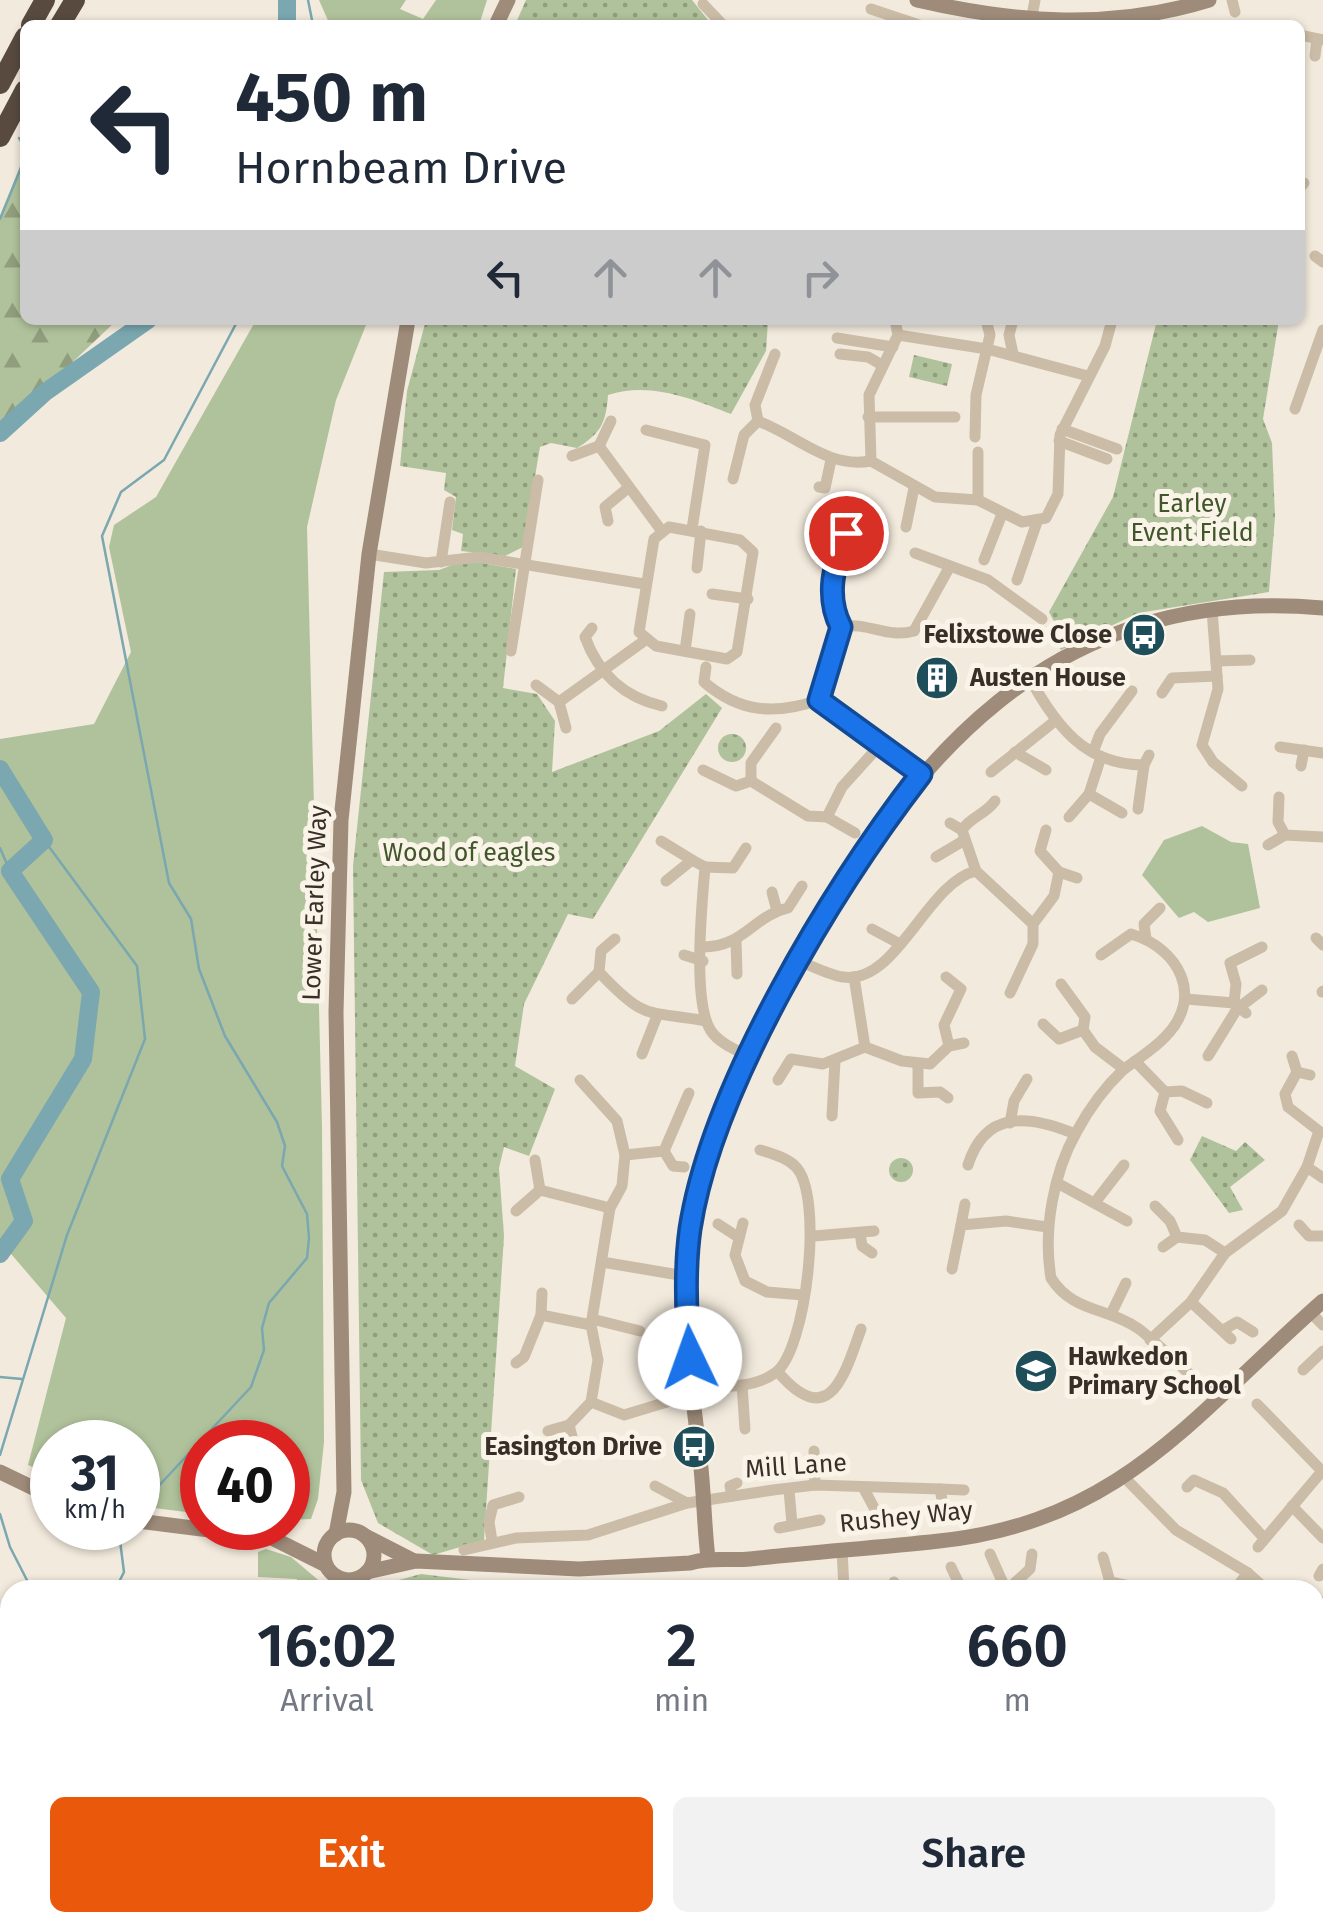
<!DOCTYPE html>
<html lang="en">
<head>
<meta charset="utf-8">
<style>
  :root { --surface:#fff; --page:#f2f2f3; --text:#1f2937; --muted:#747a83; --accent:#ea580c }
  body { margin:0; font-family:"Fira Sans",sans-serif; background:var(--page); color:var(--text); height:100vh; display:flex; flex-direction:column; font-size:38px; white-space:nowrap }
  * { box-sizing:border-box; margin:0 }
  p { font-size:32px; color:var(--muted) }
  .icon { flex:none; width:55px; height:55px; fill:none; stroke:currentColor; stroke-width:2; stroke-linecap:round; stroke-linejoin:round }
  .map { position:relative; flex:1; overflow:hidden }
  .panel { position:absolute; left:0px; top:1580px; width:1325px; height:352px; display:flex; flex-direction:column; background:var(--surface); border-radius:30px 30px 0 0; box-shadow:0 2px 8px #0004 }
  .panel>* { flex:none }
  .hud { position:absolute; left:20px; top:20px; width:1285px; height:305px; border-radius:15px; box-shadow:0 2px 8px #0004; background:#fff; color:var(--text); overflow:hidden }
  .speed { position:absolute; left:30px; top:1420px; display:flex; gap:20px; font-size:50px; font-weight:700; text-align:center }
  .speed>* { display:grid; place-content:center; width:130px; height:130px; border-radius:50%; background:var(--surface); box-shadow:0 2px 8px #0004; line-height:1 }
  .speed small { font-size:25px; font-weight:400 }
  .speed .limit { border:15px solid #d22; background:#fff; color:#111 }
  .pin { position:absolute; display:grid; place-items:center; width:85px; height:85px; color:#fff; margin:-42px; border:5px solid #fff; border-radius:50%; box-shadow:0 2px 10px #0007 }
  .me { position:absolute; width:110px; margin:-55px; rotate:357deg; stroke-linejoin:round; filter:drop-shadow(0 0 8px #0008) }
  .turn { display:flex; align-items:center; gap:35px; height:210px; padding:0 50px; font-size:45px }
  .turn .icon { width:130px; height:130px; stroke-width:2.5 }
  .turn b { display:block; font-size:70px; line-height:85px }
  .lanes { display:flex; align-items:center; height:95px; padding:0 50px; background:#0003; justify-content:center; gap:50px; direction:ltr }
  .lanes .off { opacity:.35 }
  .eta { display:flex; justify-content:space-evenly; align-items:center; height:170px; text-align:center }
  .eta b { font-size:60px; font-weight:600; line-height:70px }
  .action { display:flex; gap:20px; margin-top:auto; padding:20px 50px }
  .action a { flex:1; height:115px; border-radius:15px; background:var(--accent); color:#fff; font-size:40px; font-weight:600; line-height:115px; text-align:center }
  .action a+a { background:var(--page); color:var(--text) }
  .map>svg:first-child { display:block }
  .green { fill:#b0c29b }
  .forest { fill:url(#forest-firs) }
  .park { fill:url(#park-dots) }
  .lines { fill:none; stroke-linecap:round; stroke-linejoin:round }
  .stream { stroke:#7aa7b0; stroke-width:2.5 }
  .river { stroke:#7aa7b0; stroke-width:18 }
  .street { stroke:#cbbca7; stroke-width:11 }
  .secondary { stroke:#9e8b79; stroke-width:15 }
  .highway { stroke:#584a3f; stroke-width:20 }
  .route-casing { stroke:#114b97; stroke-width:25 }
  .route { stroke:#1a73e8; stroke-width:18 }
  .labels { text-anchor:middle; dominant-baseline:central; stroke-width:10; stroke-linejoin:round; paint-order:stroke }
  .park-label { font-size:25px; fill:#41562b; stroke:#faf4e8 }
  .poi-label { font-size:25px; font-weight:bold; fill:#372f28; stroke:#faf4e8; text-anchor:end }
  .street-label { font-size:25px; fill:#372f28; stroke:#faf4e8 }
</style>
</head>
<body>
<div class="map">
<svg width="1323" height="1932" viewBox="0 0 1323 1932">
  <defs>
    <pattern id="forest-firs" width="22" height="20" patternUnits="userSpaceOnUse" patternTransform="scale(2.5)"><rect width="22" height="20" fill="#b0c29b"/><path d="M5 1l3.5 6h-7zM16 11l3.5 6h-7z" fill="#909e7e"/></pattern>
    <pattern id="park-dots" width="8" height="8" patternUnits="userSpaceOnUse" patternTransform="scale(2.5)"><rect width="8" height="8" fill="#b0c29b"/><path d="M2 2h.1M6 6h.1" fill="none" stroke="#909e7e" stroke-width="1.8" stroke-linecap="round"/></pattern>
  </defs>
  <rect width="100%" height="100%" fill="#f2eadc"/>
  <!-- green -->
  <g class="green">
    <polygon points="319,0 406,0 400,9 423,19 436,0 487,0 479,25 330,25"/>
    <polygon points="256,320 368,320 336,400 307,527 322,1127 324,1442 318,1499 311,1519 288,1520 288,1442 202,1442 202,1514 138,1506 138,1442 52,1442 52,1476 28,1465 66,1318 0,1241 0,739 94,724 131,652 109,547 114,525 156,497"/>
    <polygon points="1202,826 1231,842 1248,844 1260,908 1208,922 1194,912 1179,918 1142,875 1164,840"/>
    <polygon points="266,1549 291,1557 330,1590 296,1590 297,1579 258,1577 258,1552"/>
    <polygon points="0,1682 10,1687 10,1922 341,1922 347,1930 0,1932"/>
    <polygon points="457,1923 497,1923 511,1932 462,1932"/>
  </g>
  <!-- forest -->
  <polygon class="forest" points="25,154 25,320 117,320 0,431 0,216"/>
  <!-- park -->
  <g class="park">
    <polygon points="526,0 692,0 712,25 515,25"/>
    <path d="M426,320H768L766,351L731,414C693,399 649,381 608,395C606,423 601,433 577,448L551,443L540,447L523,547L505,556L461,551L463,534L452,530L456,497L444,490L446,473L400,466L407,391Z"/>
    <polygon points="1157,320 1279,320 1263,419 1272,443 1275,517 1269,592 1138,613 1061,650 1055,642 1059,631 1049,612 1113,497"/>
    <polygon points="914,355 952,364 947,386 909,377"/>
    <polygon points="466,560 516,569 503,688 537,694 555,721 552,772 659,731 706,694 722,708 593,919 568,914 524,1004 515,1066 555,1089 529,1156 504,1147 499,1168 504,1236 484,1540 433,1555 378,1523 361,1480 353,866 384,572 439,570"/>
    <circle cx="732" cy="748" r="14"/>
    <polygon points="1202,1136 1236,1151 1245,1142 1265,1160 1230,1187 1243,1210 1229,1213 1190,1160"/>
    <circle cx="901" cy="1170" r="12"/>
    <polygon points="421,1574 553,1590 614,1590 377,1590 380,1585"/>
    <polygon points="1178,1922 1183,1932 572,1932 560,1923"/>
  </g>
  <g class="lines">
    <!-- stream -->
    <g class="stream">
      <polyline points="308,0 313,25"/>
      <polyline points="19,138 25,147"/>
      <polyline points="0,219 25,158"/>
      <polyline points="0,848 10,871"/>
      <polyline points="0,1377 22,1379"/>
      <polyline points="0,1455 67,1235 145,1039 137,966 44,840"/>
      <polyline points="138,1508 251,1387 264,1350 262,1328 269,1303 307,1258 309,1238 307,1214 282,1166 285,1146 277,1122 225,1036 199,969 191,919 169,883 102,536 121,492 164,460 238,320"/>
      <polyline points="0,1514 10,1547 32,1590"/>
      <polyline points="115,1590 124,1572 119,1533 123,1528"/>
      <polyline points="357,1922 368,1930"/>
      <polyline points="410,1922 414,1932"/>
    </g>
    <!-- river -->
    <g class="river">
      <polyline points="287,0 287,25"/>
      <polyline points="0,433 44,393 148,320"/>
      <polyline points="0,769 44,840 10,871 91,992 83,1059 10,1179 24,1221 0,1254"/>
      <polyline points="525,1922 536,1932"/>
      <polyline points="364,1932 387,1922"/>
    </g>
    <!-- street -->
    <g class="street">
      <polyline points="1232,0 1235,12"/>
      <polyline points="703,4 723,25"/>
      <polyline points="871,9 919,25"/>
      <polyline points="1031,21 1035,0"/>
      <polyline points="1300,35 1323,40"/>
      <polyline points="1315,56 1317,39"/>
      <polyline points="1300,187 1304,183"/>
      <polyline points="1315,256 1323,262"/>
      <polyline points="895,320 898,335 869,395 871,461 935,497 978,500 1022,522 1046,518 1058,494 1060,435 1105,346 1112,320"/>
      <polyline points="898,335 987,349 1088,376"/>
      <polyline points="837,338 893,347"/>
      <polyline points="840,354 868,357 882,365"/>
      <polyline points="1013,354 1009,335 1013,320"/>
      <polyline points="1295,409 1323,330"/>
      <polyline points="868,417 955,417"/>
      <polyline points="758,421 755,405 775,354"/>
      <polyline points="1062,429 1117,449"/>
      <polyline points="646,430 705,445 692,529"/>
      <polyline points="975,437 976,395 990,335 986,320"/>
      <polyline points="1059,441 1107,459"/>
      <polyline points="599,446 611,421"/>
      <polyline points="572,456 599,446 661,530"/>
      <path d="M733,479L744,435L758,421C798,436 828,469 871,461"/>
      <polyline points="819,487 825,488 831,460"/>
      <polyline points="978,500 978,452"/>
      <polyline points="608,521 605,507 628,488"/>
      <polygon points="669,527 740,540 753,552 737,652 727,659 656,646 639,632 654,539"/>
      <polyline points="906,527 914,488"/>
      <polyline points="835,529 874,542"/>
      <polyline points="915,553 988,580 1042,619"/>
      <polyline points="369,554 426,563 479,557 644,584"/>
      <polyline points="984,560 1002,514"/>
      <polyline points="441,562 450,502"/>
      <polyline points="697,568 701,531"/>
      <polyline points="1017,580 1037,522"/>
      <polyline points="712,594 748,599"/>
      <polyline points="1212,610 1218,689 1202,745 1213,762 1242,786"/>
      <path d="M841,627C825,596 834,564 846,533"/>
      <path d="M592,628L585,637C599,675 624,697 662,706"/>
      <polyline points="511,651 538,480"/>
      <polyline points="685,651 690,614"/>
      <polyline points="1216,661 1250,660"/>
      <path d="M706,667L704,682C740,713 775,715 819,700"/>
      <path d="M1029,677C1056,726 1085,765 1144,765L1149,755"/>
      <polyline points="536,685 559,702"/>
      <polyline points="1162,693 1172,678 1217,676"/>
      <path d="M819,700L841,627C867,621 887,639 914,631L949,568"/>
      <polyline points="819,700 921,774"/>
      <polyline points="566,728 559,702 644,641"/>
      <polyline points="1280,747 1323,753"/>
      <polyline points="1015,752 1046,770"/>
      <polyline points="1093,752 1100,734 1132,691"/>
      <polyline points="1301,766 1304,750"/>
      <polyline points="703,770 736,786 751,781"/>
      <polyline points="991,772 1055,721"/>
      <polyline points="751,781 808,816 827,817 842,787 880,745"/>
      <polyline points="751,781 751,763 776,728"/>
      <polyline points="1089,794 1122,813"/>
      <polyline points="1279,797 1278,822 1285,835 1323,837"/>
      <polyline points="1138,809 1144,765"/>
      <polyline points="827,817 855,833"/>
      <polyline points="1069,817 1089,794 1100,760"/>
      <polyline points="950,823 962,830 976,871"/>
      <path d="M962,830C971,816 985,815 995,801"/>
      <polyline points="1046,830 1040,851 1059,872"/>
      <polyline points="661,841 692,860"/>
      <polyline points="1268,845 1285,835"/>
      <polyline points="936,857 963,841"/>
      <polyline points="705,867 733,868 746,848"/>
      <path d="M666,881L692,860L705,867C702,904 692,1002 711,1031C720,1044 737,1050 750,1057"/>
      <polyline points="772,892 777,911"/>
      <polyline points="1033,924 1054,896 1059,872 1077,878"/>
      <polyline points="872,929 900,944"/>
      <polyline points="1316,938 1323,945"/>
      <path d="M615,939L601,951L599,972C646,1022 646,1010 706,1021"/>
      <polyline points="1146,939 1144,924 1160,908"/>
      <polyline points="736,941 737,974"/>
      <path d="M703,947C744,947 753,916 788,908L802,886"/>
      <polyline points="684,955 703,961"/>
      <path d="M1101,955L1131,934C1179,948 1205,997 1165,1037C1153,1050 1137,1059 1123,1070C1105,1087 1089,1109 1077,1131C1053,1173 1043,1231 1051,1278C1073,1313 1108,1307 1139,1329C1166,1350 1191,1377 1217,1399"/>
      <path d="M799,961C812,966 829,975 843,977C897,985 926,883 976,871L1033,924V944L1010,993"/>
      <polyline points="854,977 865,1047 902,1061 930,1064 949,1046 944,1025 961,989 946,977"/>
      <polyline points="1061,984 1085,1017 1083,1030 1095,1047 1124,1069"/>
      <polyline points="1322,992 1323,991"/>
      <polyline points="572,999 599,972"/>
      <polyline points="1186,999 1234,1003 1246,1013"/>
      <polyline points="1234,1003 1236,984 1230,963 1262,947"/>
      <polyline points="1043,1024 1059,1039 1083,1030"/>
      <polyline points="949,1046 964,1043"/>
      <polyline points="642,1054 657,1016"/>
      <polyline points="1208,1056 1237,1009 1262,990"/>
      <polyline points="1292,1056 1297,1072"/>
      <polyline points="1135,1061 1165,1092 1160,1111 1178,1140"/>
      <polyline points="918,1065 918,1093 940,1092 948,1098"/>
      <polyline points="778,1080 791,1059 823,1064 865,1047"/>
      <polyline points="1165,1092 1182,1091 1207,1103"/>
      <polyline points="832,1116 835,1061"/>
      <polyline points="1010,1123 1014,1101 1027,1079"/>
      <polyline points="664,1151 673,1166 684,1167"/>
      <polyline points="625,1155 664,1151 689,1093"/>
      <polyline points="535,1160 540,1190 610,1208"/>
      <path d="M968,1165C985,1111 1027,1114 1075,1134"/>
      <polyline points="1307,1167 1323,1178"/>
      <polyline points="1059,1184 1127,1221"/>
      <polyline points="1096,1201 1124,1165"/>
      <polyline points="1155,1206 1170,1221 1177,1237 1205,1240 1225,1253"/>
      <polyline points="516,1211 540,1190"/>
      <polyline points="743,1223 735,1255 745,1281 767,1292 803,1295"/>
      <polyline points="718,1224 738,1237"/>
      <polyline points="961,1225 965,1204"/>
      <polyline points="1299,1225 1309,1236 1323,1236"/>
      <polyline points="860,1233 862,1246 872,1253"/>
      <polyline points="814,1236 874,1231"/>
      <polyline points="1163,1247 1177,1237"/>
      <polyline points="602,1262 685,1276"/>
      <polyline points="952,1269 961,1225 1006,1221 1047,1227"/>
      <polyline points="1191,1302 1231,1339"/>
      <polyline points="1310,1312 1323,1325"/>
      <polyline points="1111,1314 1126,1283"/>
      <polyline points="541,1315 542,1293"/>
      <polyline points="592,1319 640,1331"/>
      <polyline points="1225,1329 1237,1322 1253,1332"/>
      <polyline points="1150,1340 1191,1302 1225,1253 1282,1211 1307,1167 1319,1131 1288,1107 1285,1094 1297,1072 1310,1075"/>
      <polyline points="516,1363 524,1357 541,1315 591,1325"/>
      <polyline points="1303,1370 1323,1351"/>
      <path d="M778,1372C830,1433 845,1373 861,1329"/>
      <polyline points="742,1385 745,1429"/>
      <path d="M692,1387C719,1386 752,1390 775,1373C806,1353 825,1194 795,1166C787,1158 771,1153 760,1150"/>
      <polyline points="591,1402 624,1415 667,1402"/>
      <polyline points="1257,1404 1322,1471"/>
      <polyline points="569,1425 574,1444"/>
      <polyline points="548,1431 569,1425 591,1402 598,1360 591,1325 610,1208 622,1186 625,1155 617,1121 580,1080"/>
      <polyline points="814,1451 815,1485"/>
      <polyline points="1125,1478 1176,1530 1248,1573 1267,1590"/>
      <polyline points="655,1486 687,1503"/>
      <polyline points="863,1487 879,1517"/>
      <polyline points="1187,1487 1194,1480 1223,1493 1264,1538"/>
      <polyline points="940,1489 964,1490"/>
      <polyline points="789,1490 792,1524"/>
      <polyline points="732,1496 730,1486 737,1483"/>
      <polyline points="1292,1506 1323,1538"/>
      <polyline points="779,1528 820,1520"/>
      <polyline points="492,1541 489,1522 493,1505 519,1497"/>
      <polyline points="1258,1547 1323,1470"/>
      <polyline points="842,1549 844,1590"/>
      <polyline points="464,1550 516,1538 588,1535 687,1503 773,1490 815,1485 940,1489 943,1505 955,1514"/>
      <polyline points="990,1554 1006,1590"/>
      <polyline points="1103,1557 1110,1582 1149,1590"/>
      <polyline points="951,1567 962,1590"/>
      <polyline points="1319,1576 1323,1569"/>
      <polyline points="894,1582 895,1590"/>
      <polyline points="1007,1590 1030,1569 1032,1554"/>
      <polyline points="1096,1590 1110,1582"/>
      <polyline points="1234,1590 1248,1573"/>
      <polyline points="1315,1602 1323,1602"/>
      <polyline points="1315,1667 1323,1692"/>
      <polyline points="1315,1727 1323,1726"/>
      <polyline points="1315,1828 1318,1820"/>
      <polyline points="1186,1922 1192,1932"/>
      <polyline points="1271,1932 1272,1930"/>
    </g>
    <!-- secondary -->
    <g class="secondary">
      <path d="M917,0C1015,23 1112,30 1209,0"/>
      <polyline points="496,25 508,0"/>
      <polyline points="0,1472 52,1497"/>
      <polyline points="138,1521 272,1538 326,1565"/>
      <circle cx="349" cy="1555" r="25"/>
      <polyline points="336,1534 344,1492 336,1012 341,820 369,554 408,320"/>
      <polyline points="367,1537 412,1560"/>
      <path d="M708,1558C704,1525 704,1492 700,1459C692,1383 677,1302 691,1225C706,1139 748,1056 789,979C904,761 1052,583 1323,608"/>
      <path d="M367,1572L416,1561L579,1569L690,1563C710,1557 729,1561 750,1559C813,1552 876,1548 939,1541C1122,1522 1195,1413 1323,1301"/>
      <polyline points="436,1922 439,1932"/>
    </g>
    <!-- highway -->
    <g class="highway">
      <polyline points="31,25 45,0"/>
      <polyline points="60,25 75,0"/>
      <polyline points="0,84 25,37"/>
      <polyline points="0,137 25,90"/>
    </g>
  </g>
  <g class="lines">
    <!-- route casing -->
    <g class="route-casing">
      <path id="route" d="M690,1358C686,1315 684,1272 690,1229C712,1086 833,888 921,774L819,700L841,627C825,596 834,564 846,533"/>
    </g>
    <!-- route -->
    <use href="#route" class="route"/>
  </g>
  <!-- icons -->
  <defs>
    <g id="bus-disc" transform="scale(2.25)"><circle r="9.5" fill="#1d4e59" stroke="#faf4e8"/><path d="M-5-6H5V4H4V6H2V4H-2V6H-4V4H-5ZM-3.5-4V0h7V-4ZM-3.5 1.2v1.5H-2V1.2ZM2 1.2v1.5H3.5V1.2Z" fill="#fff"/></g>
    <g id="building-disc" transform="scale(2.25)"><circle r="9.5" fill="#1d4e59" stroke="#faf4e8"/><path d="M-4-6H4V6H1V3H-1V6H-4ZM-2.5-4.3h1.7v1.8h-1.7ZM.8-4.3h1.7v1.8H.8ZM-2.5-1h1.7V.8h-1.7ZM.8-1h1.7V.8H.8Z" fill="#fff"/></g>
    <g id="school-disc" transform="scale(2.25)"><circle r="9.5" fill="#1d4e59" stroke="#faf4e8"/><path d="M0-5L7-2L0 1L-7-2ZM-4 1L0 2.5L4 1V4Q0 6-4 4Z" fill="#fff"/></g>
  </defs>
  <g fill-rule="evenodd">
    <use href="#bus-disc" x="1144" y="635"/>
    <use href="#building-disc" x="937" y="678"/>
    <use href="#school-disc" x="1036" y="1371"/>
    <use href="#bus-disc" x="694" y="1447"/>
  </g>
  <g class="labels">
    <!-- park labels -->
    <g class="park-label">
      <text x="1192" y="504">Earley<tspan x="1192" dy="29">Event Field</tspan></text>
      <text x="469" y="853">Wood of eagles</text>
    </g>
    <!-- poi labels -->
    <g class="poi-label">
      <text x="1112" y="635">Felixstowe Close</text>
      <text x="970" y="678" text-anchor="start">Austen House</text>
      <text x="1068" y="1357" text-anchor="start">Hawkedon<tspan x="1068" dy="29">Primary School</tspan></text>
      <text x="662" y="1447">Easington Drive</text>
    </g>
    <!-- street labels -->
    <g class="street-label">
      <text transform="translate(315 903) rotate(-88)">Lower Earley Way</text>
      <text transform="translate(796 1466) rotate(-4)">Mill Lane</text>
      <text transform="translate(906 1517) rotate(-6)">Rushey Way</text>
    </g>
  </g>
</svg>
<div class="speed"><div>31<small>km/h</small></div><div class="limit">40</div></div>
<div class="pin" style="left:846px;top:533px;background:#d93025"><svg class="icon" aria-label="arrive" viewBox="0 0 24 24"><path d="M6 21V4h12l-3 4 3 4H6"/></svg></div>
<svg class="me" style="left:690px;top:1358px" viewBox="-20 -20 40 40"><circle r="19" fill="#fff"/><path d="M0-13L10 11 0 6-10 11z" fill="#1a73e8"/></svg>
<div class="hud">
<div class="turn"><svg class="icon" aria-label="left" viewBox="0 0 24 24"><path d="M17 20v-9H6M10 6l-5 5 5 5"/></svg><div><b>450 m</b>Hornbeam Drive</div></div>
<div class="lanes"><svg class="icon" aria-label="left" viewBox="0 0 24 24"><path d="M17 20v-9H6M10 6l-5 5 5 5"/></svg><svg class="icon off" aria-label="ahead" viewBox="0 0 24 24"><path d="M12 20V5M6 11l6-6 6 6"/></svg><svg class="icon off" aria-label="ahead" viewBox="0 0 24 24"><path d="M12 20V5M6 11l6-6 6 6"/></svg><svg class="icon off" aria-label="right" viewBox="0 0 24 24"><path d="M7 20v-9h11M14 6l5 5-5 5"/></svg></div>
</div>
<section class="panel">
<div class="eta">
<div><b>16:02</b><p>Arrival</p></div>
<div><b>2</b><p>min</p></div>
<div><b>660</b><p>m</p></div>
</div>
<div class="action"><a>Exit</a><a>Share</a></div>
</section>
</div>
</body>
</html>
